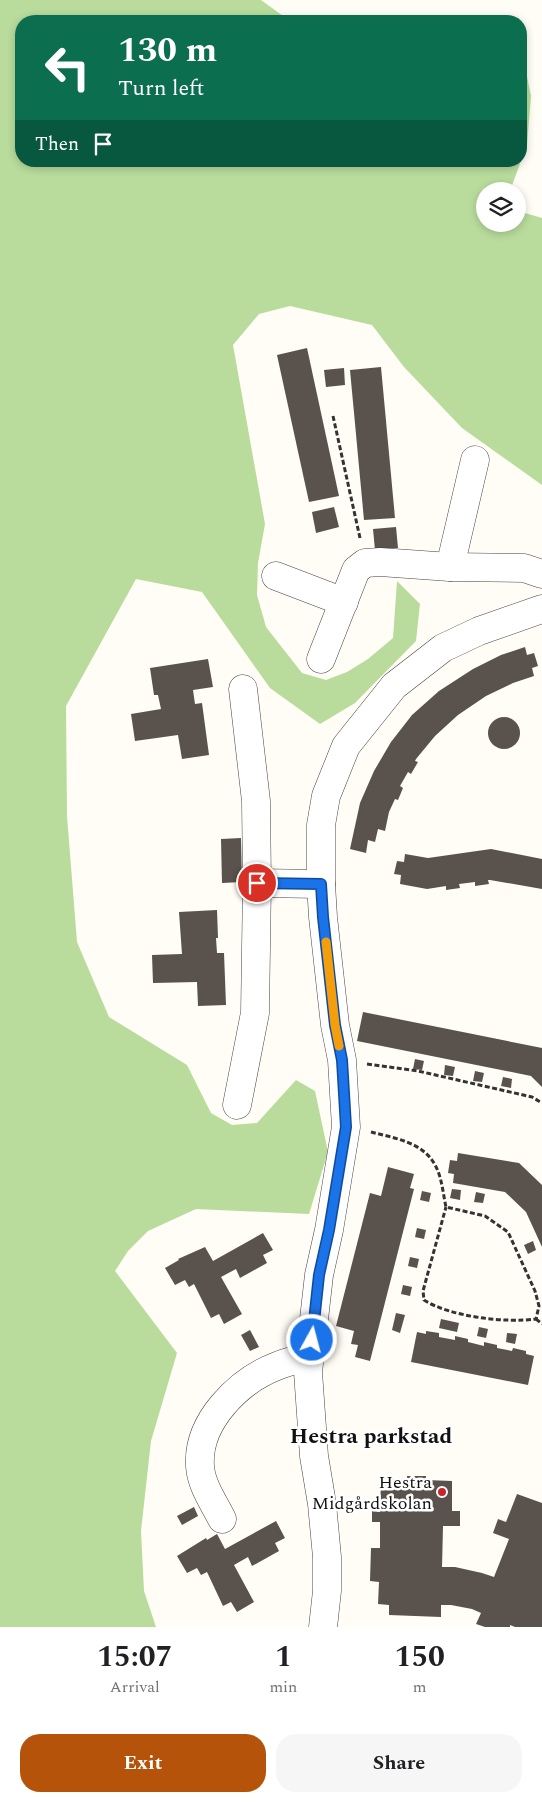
<!DOCTYPE html>
<html lang="en">
<head>
<meta charset="utf-8">
<style>
  :root { --surface:#fff; --page:#f6f6f6; --text:#202124; --muted:#757577; --accent:#b45309 }
  body { margin:0; font-family:Spectral,serif; background:var(--page); color:var(--text); height:100vh; display:flex; flex-direction:column; font-size:19px; white-space:nowrap }
  * { box-sizing:border-box; margin:0 }
  p { font-size:16px; color:var(--muted) }
  .icon { flex:none; width:28px; height:28px; fill:none; stroke:currentColor; stroke-width:2; stroke-linecap:round; stroke-linejoin:round }
  .map { position:relative; height:1627px; overflow:hidden }
  .details { display:flex; flex-direction:column; background:var(--surface); flex:1 }
  .details>* { flex:none }
  .banner { position:absolute; left:15px; top:15px; width:512px; height:152px; border-radius:20px; box-shadow:0 2px 8px #0003; background:#0b6e4f; color:#fff; overflow:hidden }
  .controls { position:absolute; left:476px; top:182px; display:grid; gap:10px }
  .controls a { display:grid; place-items:center; width:50px; height:50px; border-radius:50%; background:var(--surface); box-shadow:0 2px 8px #0003; font-size:25px }
  .pin { position:absolute; display:grid; place-items:center; width:42px; height:42px; color:#fff; margin:-21px; border:2px solid #fff; border-radius:50%; box-shadow:0 1px 5px #0007 }
  .me { position:absolute; width:55px; margin:-28px; rotate:7deg; stroke-linejoin:round; filter:drop-shadow(0 0 4px #0008) }
  .turn { display:flex; align-items:center; gap:18px; height:105px; padding:0 20px; font-size:22px }
  .turn .icon { width:65px; height:65px; stroke-width:2.5 }
  .turn b { display:block; font-size:35px; line-height:42px }
  .then { display:flex; align-items:center; height:48px; padding:0 20px; background:#0003; gap:10px; font-size:19px }
  .eta { display:flex; justify-content:space-evenly; align-items:center; height:85px; text-align:center }
  .eta b { font-size:30px; font-weight:700; line-height:35px }
  .primary-button { display:flex; gap:10px; margin-top:auto; padding:10px 20px }
  .primary-button a { flex:1; height:58px; border-radius:20px; background:var(--accent); color:#fff; font-size:20px; font-weight:700; line-height:58px; text-align:center }
  .primary-button a+a { background:var(--page); color:var(--text) }
  .map>svg:first-child { display:block }
  .forest { fill:#b9dc9c }
  .building { fill:#5a524d }
  .lines { fill:none; stroke-linecap:round; stroke-linejoin:round }
  .minor-casing { stroke:#444; stroke-width:29 }
  .path { stroke:#333; stroke-width:3; stroke-dasharray:5 2.5; stroke-linecap:butt }
  .minor { stroke:#fff; stroke-width:28 }
  .route-casing { stroke:#114b97; stroke-width:12 }
  .route { stroke:#1a73e8; stroke-width:9 }
  .slow { stroke:#f59e0b; stroke-width:9 }
  .poi-dot { fill:#c4262e; stroke:#fff; stroke-width:2 }
  .labels { text-anchor:middle; dominant-baseline:central; stroke-width:5; stroke-linejoin:round; paint-order:stroke }
  .poi-label { font-size:18px; fill:#111; stroke:#fff; text-anchor:end }
  .district-label { font-size:22px; font-weight:bold; fill:#111; stroke:#fff }
</style>
</head>
<body>
<div class="map">
<svg width="542" height="1627" viewBox="0 0 542 1627">
  <rect width="100%" height="100%" fill="#fffdf5"/>
  <!-- forest -->
  <g class="forest">
    <polygon points="0,0 261,0 290,21 21,21 21,161 521,161 510,191 485,191 485,224 518,224 518,211 542,218 542,485 462,428 404,367 372,325 290,306 259,314 233,345 265,524 258,563 257,595 266,627 302,673 326,680 347,672 368,659 393,638 397,581 420,604 416,641 355,703 320,724 270,688 202,592 136,579 66,706 67,816 77,942 109,1017 187,1065 211,1113 232,1125 257,1123 296,1080 315,1091 328,1152 309,1214 196,1209 148,1231 128,1251 115,1271 177,1353 151,1441 141,1531 144,1591 156,1627 0,1627"/>
    <polygon points="521,62 524,62 531,96 527,145 521,161"/>
  </g>
  <!-- building -->
  <g class="building">
    <polygon points="307,348 339,496 309,502 277,355"/>
    <polygon points="381,367 395,518 364,520 350,370"/>
    <polygon points="344,368 345,385 326,387 324,370"/>
    <polygon points="334,507 339,527 316,533 312,512"/>
    <polygon points="396,527 398,548 375,550 373,529"/>
    <polygon points="525,647 527,655 534,653 538,666 532,668 534,676 513,683 486,696 458,715 435,736 416,759 415,761 418,762 411,774 408,772 400,786 403,788 398,800 395,799 389,812 385,831 378,829 375,842 368,840 366,853 350,849 360,803 374,771 391,742 412,715 439,691 473,669 501,655"/>
    <polygon points="208,659 213,687 193,690 195,704 202,703 209,755 182,759 178,735 135,741 131,714 161,709 158,695 154,695 150,668"/>
    <circle cx="504" cy="733" r="16"/>
    <polygon points="241,838 242,882 222,883 221,839"/>
    <polygon points="491,849 542,859 542,889 490,880 488,880 489,884 475,886 475,882 459,884 460,888 446,890 446,886 427,889 400,884 401,875 394,874 397,861 404,862 405,854 428,858"/>
    <polygon points="217,910 218,938 216,938 217,953 224,953 226,1005 198,1006 197,982 153,983 152,955 182,954 179,912"/>
    <polygon points="363,1012 542,1048 542,1087 531,1076 357,1041"/>
    <polygon points="415,1059 424,1061 422,1070 413,1069"/>
    <polygon points="445,1065 455,1067 453,1076 444,1075"/>
    <polygon points="475,1071 484,1073 482,1082 473,1081"/>
    <polygon points="503,1077 512,1079 511,1088 501,1086"/>
    <polygon points="458,1153 519,1163 542,1185 542,1247 526,1212 505,1192 453,1183 454,1174 448,1173 450,1160 457,1161"/>
    <polygon points="388,1167 414,1174 410,1188 414,1189 370,1361 355,1357 358,1345 351,1344 354,1331 336,1326 370,1193 381,1196"/>
    <polygon points="452,1189 461,1190 460,1200 450,1198"/>
    <polygon points="422,1191 431,1193 429,1202 420,1200"/>
    <polygon points="476,1192 485,1194 483,1203 474,1202"/>
    <polygon points="417,1228 426,1230 424,1239 415,1237"/>
    <polygon points="263,1233 273,1250 263,1255 267,1263 240,1278 236,1269 221,1277 242,1314 224,1324 219,1314 211,1318 194,1284 189,1287 185,1280 175,1285 165,1268 179,1260 178,1259 205,1247 213,1261"/>
    <polygon points="533,1241 536,1250 528,1254 524,1245"/>
    <polygon points="410,1257 419,1259 417,1268 408,1266"/>
    <polygon points="403,1285 412,1287 410,1296 401,1294"/>
    <polygon points="396,1313 405,1315 400,1333 392,1330"/>
    <polygon points="441,1319 459,1323 457,1332 439,1328"/>
    <polygon points="479,1327 488,1329 486,1338 477,1336"/>
    <polygon points="250,1330 259,1347 250,1351 241,1335"/>
    <polygon points="426,1331 439,1333 439,1337 455,1340 455,1336 468,1339 468,1342 484,1346 484,1342 497,1345 497,1348 512,1351 513,1348 526,1351 526,1354 534,1356 528,1385 411,1362 417,1332 426,1334"/>
    <polygon points="507,1333 517,1334 515,1344 506,1342"/>
    <polygon points="407,1476 426,1476 426,1480 452,1481 452,1511 460,1511 460,1526 443,1526 442,1567 455,1567 482,1573 494,1577 509,1539 493,1533 498,1519 506,1522 517,1494 542,1503 542,1627 515,1627 510,1625 510,1627 485,1627 476,1624 481,1613 472,1609 451,1605 441,1605 441,1617 389,1615 389,1605 378,1604 379,1582 370,1581 371,1548 380,1548 380,1522 372,1522 372,1511 380,1512 381,1479 407,1480"/>
    <polygon points="194,1507 198,1516 182,1525 177,1516"/>
    <polygon points="276,1521 285,1538 275,1543 279,1551 252,1566 248,1557 234,1565 254,1602 237,1612 231,1602 223,1606 207,1572 201,1575 197,1568 187,1573 177,1556 206,1538 207,1540 217,1534 225,1549"/>
  </g>
  <g class="lines">
    <!-- minor casing -->
    <g class="minor-casing">
      <g id="minor">
        <polyline points="450,567 475,460"/>
        <polyline points="276,576 344,602"/>
        <polyline points="321,659 356,570 365,563 380,562 450,567 524,568 542,574"/>
        <polyline points="257,883 321,884"/>
        <polyline points="237,1105 255,1013 257,883 256,801 243,689"/>
        <path d="M222,1519C214,1503 201,1485 200,1466C197,1422 238,1381 277,1366C287,1362 299,1359 310,1356"/>
        <polyline points="323,1627 327,1591 327,1557 322,1504 314,1456 308,1372 319,1275 329,1230 346,1127 342,1060 335,1025 323,917 321,884 321,825 326,796 346,746 394,686 443,648 479,631 542,609"/>
      </g>
    </g>
    <!-- path -->
    <g class="path">
      <polyline points="333,416 360,538"/>
      <polyline points="367,1064 418,1071 532,1097 542,1103"/>
      <path d="M371,1132C394,1138 423,1142 435,1165C442,1177 443,1194 446,1207L485,1216L508,1232L535,1291L539,1306L536,1319C505,1323 451,1317 424,1300L423,1291L446,1207"/>
      <polyline points="536,1319 542,1324"/>
    </g>
    <!-- minor -->
    <use href="#minor" class="minor"/>
  </g>
  <g class="lines">
    <!-- route casing -->
    <g class="route-casing">
      <polyline id="route" points="257,883 321,884 323,917 335,1025 342,1060 346,1127 329,1230 319,1275 312,1340"/>
    </g>
    <!-- route -->
    <use href="#route" class="route"/>
    <!-- slow -->
    <polyline class="slow" points="326,942 335,1025 339,1046"/>
  </g>
  <!-- markers -->
  <circle class="poi-dot" cx="442" cy="1492" r="5"/>
  <g class="labels">
    <!-- poi labels -->
    <g class="poi-label">
      <text x="432" y="1482">Hestra<tspan x="432" dy="21">Midgårdskolan</tspan></text>
    </g>
    <!-- district labels -->
    <g class="district-label">
      <text x="371" y="1436">Hestra parkstad</text>
    </g>
  </g>
</svg>
<div class="controls">
<a><svg class="icon" aria-label="layers" viewBox="0 0 24 24"><path d="M12 4l9 5-9 5-9-5zM3 14l9 5 9-5"/></svg></a>
</div>
<div class="pin" style="left:257px;top:883px;background:#d93025"><svg class="icon" aria-label="arrive" viewBox="0 0 24 24"><path d="M6 21V4h12l-3 4 3 4H6"/></svg></div>
<svg class="me" style="left:312px;top:1340px" viewBox="-20 -20 40 40"><circle r="17" fill="#1a73e8" stroke="#fff" stroke-width="3"/><path d="M0-11L8 9 0 5-8 9z" fill="#fff"/></svg>
<div class="banner">
<div class="turn"><svg class="icon" aria-label="left" viewBox="0 0 24 24"><path d="M17 20v-9H6M10 6l-5 5 5 5"/></svg><div><b>130 m</b>Turn left</div></div>
<div class="then">Then<svg class="icon" aria-label="arrive" viewBox="0 0 24 24"><path d="M6 21V4h12l-3 4 3 4H6"/></svg></div>
</div>
</div>
<section class="details">
<div class="eta">
<div><b>15:07</b><p>Arrival</p></div>
<div><b>1</b><p>min</p></div>
<div><b>150</b><p>m</p></div>
</div>
<div class="primary-button"><a>Exit</a><a>Share</a></div>
</section>
</body>
</html>
